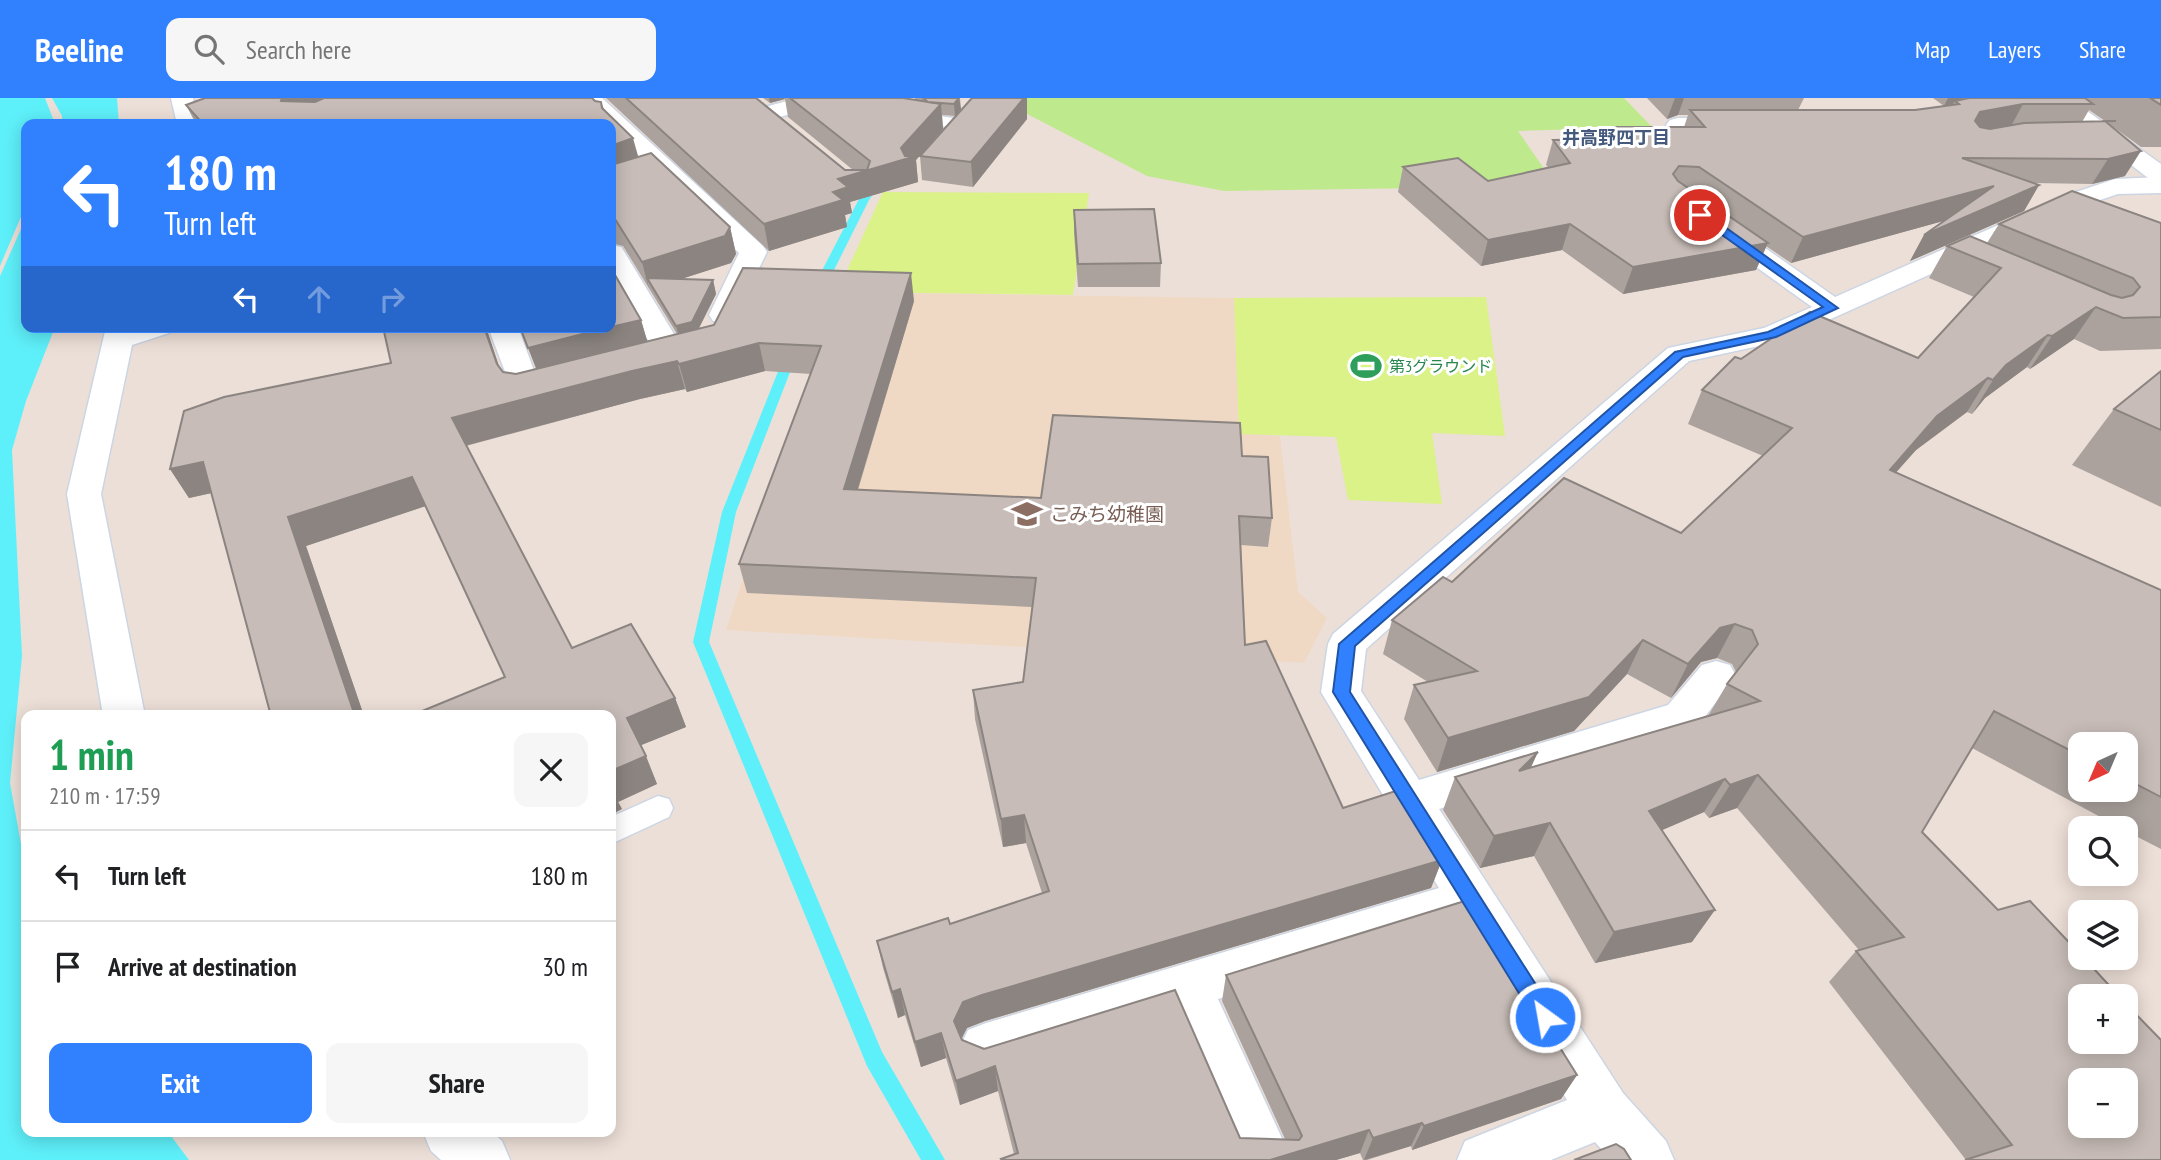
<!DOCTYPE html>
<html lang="en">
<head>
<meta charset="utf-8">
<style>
  :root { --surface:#fff; --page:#f6f6f6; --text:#202124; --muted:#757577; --line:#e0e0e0; --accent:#3181ff }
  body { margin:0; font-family:"PT Sans Narrow","Noto Sans JP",sans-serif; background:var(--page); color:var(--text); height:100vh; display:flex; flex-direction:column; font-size:26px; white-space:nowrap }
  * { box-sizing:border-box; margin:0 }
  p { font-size:23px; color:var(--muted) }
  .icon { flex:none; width:38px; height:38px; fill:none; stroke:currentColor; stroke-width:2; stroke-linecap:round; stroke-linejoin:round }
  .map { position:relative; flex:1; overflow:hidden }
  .drawer { position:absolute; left:21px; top:612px; width:595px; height:427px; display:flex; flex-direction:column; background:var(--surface); border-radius:14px; box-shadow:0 4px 18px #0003 }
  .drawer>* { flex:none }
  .banner { position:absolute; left:21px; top:21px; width:595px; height:214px; border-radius:14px; box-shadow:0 4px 18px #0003; background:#3181ff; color:#fff; overflow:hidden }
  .needle { width:46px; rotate:224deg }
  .controls { position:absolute; left:2068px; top:634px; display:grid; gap:14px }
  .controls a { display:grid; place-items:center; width:70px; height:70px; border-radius:14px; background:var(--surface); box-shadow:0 4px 18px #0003; font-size:35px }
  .pin { position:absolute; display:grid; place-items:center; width:60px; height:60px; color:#fff; margin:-30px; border:4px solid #fff; border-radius:50%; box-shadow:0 2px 7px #0007 }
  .me { position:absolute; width:77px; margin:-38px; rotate:328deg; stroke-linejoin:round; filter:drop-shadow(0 0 5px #0008) }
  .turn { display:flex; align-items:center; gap:24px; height:147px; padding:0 28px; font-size:32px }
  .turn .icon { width:91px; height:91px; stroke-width:2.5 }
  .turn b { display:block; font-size:49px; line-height:60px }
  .lanes { display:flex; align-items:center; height:66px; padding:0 28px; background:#0003; justify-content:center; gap:35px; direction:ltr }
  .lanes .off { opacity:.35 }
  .round { display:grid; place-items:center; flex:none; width:74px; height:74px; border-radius:14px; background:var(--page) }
  .head { display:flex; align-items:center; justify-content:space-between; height:119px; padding:0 28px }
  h1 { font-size:42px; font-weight:700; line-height:52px; color:#1e9e55 }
  .button { display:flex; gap:14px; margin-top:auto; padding:14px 28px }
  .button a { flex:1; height:80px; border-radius:14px; background:var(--accent); color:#fff; font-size:28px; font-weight:700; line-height:80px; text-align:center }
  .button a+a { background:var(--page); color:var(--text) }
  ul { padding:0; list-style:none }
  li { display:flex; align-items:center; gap:21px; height:91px; padding:0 28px; border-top:2px solid var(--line) }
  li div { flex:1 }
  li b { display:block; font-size:26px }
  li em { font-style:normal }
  header { display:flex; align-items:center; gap:42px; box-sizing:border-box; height:98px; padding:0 35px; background:var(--accent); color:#fff }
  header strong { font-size:33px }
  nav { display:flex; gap:38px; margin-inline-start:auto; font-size:24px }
  .search { width:490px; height:63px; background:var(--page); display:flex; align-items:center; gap:18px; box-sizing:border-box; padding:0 24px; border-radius:14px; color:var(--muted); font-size:26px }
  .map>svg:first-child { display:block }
  .education { fill:#f0d9c4 }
  .green { fill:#bfe98d }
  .pitch { fill:#daf287 }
  .water { fill:#5ef0fa }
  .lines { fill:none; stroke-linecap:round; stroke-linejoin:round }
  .stream { fill:#5ef0fa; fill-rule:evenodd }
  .lane-casing { stroke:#ccd5e3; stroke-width:3 }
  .street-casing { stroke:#ccd5e3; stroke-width:3 }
  .secondary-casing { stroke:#ccd5e3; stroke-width:3 }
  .lane { fill:#fff; fill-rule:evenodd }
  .street { fill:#fff; fill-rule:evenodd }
  .secondary { fill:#fff; fill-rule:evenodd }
  .wall { fill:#aba29d; fill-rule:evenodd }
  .shaded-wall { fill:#8b8480 }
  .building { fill:#c7bcb7; stroke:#8b8480; stroke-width:2; fill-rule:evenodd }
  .route { fill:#3181ff; stroke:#2054a6; stroke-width:2 }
  .labels { text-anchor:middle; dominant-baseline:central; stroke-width:6; stroke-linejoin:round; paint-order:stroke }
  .far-leisure-label { font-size:16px; fill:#27864d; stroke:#fff; text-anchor:start }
  .far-neighbourhood-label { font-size:18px; font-weight:bold; fill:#44597c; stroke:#fff }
  .education-label { font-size:19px; fill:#785e54; stroke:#fff; text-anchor:start }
</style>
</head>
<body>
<header>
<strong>Beeline</strong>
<div class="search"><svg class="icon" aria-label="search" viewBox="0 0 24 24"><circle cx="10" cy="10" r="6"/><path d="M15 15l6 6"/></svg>Search here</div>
<nav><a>Map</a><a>Layers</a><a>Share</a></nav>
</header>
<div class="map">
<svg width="2161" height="1062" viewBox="0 0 2161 1062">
  <rect width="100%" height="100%" fill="#ecdfd7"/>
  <!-- education -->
  <polygon class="education" points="837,194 1234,200 1239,335 1280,338 1298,494 1327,520 1304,565 726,532"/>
  <!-- green -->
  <polygon class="green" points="996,0 1624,0 1652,29 1518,33 1556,88 1224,93 1147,78"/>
  <!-- pitch -->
  <g class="pitch">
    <polygon points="883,94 1089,95 1073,197 837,194"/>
    <polygon points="1486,199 1505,338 1432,335 1442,406 1348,402 1336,339 1239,336 1234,200"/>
  </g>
  <!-- water -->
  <g class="water">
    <polygon points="0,0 45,0 55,26 26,26 26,107 0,168"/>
    <polygon points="52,0 117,0 119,26 62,26 62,18"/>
    <polygon points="26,120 26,229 55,229 26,303 12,352 22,558 10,685 26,774 26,1034 168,1034 189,1062 0,1062 0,178"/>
  </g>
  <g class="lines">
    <!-- stream -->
    <g class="stream">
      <polygon points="873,82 882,84 869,102 825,190 815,192 813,190 859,101"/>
      <polygon points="791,252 797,256 736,414 709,544 882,954 945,1062 921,1062 867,968 693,544 722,414 785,256"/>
    </g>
    <!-- lane casing -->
    <g class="lane-casing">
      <g id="lane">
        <polygon points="918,15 960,21 968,26 960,31 912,23 910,20"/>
        <polygon points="658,698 669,701 673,710 669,719 611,746 611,719"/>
      </g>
    </g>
    <!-- street casing -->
    <g class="street-casing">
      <g id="street">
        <polygon points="171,0 193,0 199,26 177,26"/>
        <polygon points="578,0 602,0 763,148 767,154 733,223 723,226 713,223 709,217 739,155 611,33 611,26 604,26"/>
        <polygon points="798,0 834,0 831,5 765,23 754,16 757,11"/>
        <polygon points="1678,20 1735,20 1743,22 1747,27 1743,32 1735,34 1670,32 1666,27 1670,22"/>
        <polygon points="2161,79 2161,95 2118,96 2082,108 1782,243 1689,263 1366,551 1361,593 1419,682 1668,607 1702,567 1716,563 1730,567 1736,578 1697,629 1439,711 1623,995 1666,1043 1674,1062 1611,1062 1595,1044 1551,1062 1457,1062 1465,1043 1567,1002 1460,825 1218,901 1292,1062 1237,1062 1174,914 986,973 968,966 960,949 968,932 986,925 1439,790 1321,594 1328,546 1333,536 1668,250 1764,230 1812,209 1710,136 1706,130 1710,124 1728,124 1835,199 2064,98 2115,81"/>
        <polygon points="611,147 621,149 625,155 686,256 682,262 671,265 660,262 656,256 611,178"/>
        <polygon points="106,229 174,229 169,235 132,247 101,396 145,618 103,618 67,396"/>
        <polygon points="488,229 518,229 537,281 557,277 568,279 573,286 568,293 526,302 515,300"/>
        <polygon points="423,1034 492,1034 502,1043 510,1062 441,1062 431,1053"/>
      </g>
    </g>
    <!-- secondary casing -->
    <g class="secondary-casing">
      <polygon id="secondary" points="2044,0 2069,0 2161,66 2161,85 2152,83"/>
    </g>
    <!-- lane -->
    <use href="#lane" class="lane"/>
    <!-- street -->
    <use href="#street" class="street"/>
    <!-- secondary -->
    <use href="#secondary" class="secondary"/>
  </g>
  <!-- wall -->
  <g class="wall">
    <polygon points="606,0 756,0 845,72 853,72 788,19 785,1 770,5 763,0 903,0 915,2 915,0 960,0 961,11 955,18 942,17 943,31 916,62 918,84 850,104 852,115 845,117 847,129 769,153"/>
    <polygon points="972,0 1027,0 1027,21 973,89 922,82 920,58"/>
    <path d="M1647,0H1804L1798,12H1915L1953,7V6L1944,8L1933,0H2161V49H2141L2112,28L2125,78L2092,86L2033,85L2039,87L2024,113L1910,163L1924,137L1943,123L1791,165L1766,148L1756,172L1623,196L1562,152L1481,168L1398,94L1403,69L1488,83L1548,69L1546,67L1553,42L1604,41L1608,29H1684L1688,17H1678L1667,21ZM2089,12L2105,23L2082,24Z"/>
    <polygon points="595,3 601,4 604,11 639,59 730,129 736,156 731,165 681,181 713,182 716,196 699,230 914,203 858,392 1041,400 1242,358 1272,420 1268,449 1241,447 1245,547 1343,710 1441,754 1439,759 1442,762 1431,790 985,923 967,930 961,941 962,942 1240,1040 1285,1041 1222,903 1226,877 1577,977 1561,1001 1412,1052 1411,1048 1367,1062 1363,1062 1360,1055 1336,1062 1001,1062 1014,1056 998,993 960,1007 946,960 921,969 905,917 898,920 883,870 877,843 950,826 1042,795 1026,745 1003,749 975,621 973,592 1023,584 1032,509 747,495 739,466 811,276 765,273 687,294 685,291 640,301 466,348 572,550 675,600 686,629 641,647 657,686 618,704 622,711 505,579 425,408 306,448 364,618 271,618 211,395 189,400 170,371 391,265 486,230 499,270 503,274 516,276 536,271 641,222 647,243 677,236 623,148 611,145 611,26 196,26 186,7"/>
    <polygon points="1074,112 1161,165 1160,189 1078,189 1074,135"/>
    <path d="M2161,125V251L2100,253L2074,241L2030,271L2027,269L1985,300L1972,316L1967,314L1916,352L1896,374L2161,492V751L2126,733V730H2121L1972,650L1922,734L2161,1062H1966L1829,884L1856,853L1859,852L1737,710L1709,720L1704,714L1662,732L1692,844L1595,865L1534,758L1480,770L1443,712L1455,679L1531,670L1708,618L1727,586L1736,574L1732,566L1717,560L1701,564L1671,600L1627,576L1574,633L1437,674L1404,621L1414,587L1428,584L1383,556L1392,522L1452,484L1681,435L1763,358L1688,326L1702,292L1741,261L1918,260L1974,199L1929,180L1947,148L1987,145L1999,126ZM2081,646H2126V691H2081Z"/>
    <polygon points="2161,273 2161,409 2072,367 2114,311"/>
  </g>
  <!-- shaded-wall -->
  <g class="shaded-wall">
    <polygon points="282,0 341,0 297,19 281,3"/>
    <polygon points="769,0 784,0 785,1 770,5"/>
    <polygon points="959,0 961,11 955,18 954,6"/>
    <polygon points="1024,0 1027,0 1027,21 973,89 971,64"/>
    <polygon points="1675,0 1684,0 1678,17 1667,21"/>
    <polygon points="1948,0 1984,0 1955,3 1953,6 1944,8"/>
    <polygon points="941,6 943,31 916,62 918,84 850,104 852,115 845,117 847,129 769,153 764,126 833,94 838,81 902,62 901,50"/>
    <polygon points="2023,6 2010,30 1962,48 1980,14"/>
    <polygon points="462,23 463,26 448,26"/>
    <polygon points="633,40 640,65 611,76 611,48"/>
    <polygon points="2141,53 2125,78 2092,86 2108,61"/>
    <polygon points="2039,87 2024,113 1910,163 1924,137 1976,114 1791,165 1803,139 1994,88"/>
    <polygon points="1570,126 1562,152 1481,168 1488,142"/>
    <polygon points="730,129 736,156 731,165 653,190 647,180 649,191 642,164"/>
    <polygon points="1768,145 1756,172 1623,196 1633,169"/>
    <polygon points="911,175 914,203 849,420 844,391"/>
    <polygon points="713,182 716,196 695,238 680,242 676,228"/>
    <polygon points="2096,209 2074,241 2030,271 2052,238"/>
    <polygon points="641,222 649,249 539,278 528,250"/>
    <polygon points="484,229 486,229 508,295 497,266"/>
    <polygon points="2048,237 2027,269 1985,300 1972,316 1993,282 2006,267"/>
    <polygon points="759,245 765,273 687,294 679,266"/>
    <polygon points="677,263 685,291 640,301 464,348 452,320 632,273"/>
    <polygon points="1988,280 1967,314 1916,352 1869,405 1890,372 1937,318"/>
    <polygon points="203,364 221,393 189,400 170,371"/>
    <polygon points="412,379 426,408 306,448 364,618 355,618 288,419"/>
    <polygon points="1735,526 1717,560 1701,564 1671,600 1688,566 1720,530"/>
    <polygon points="1643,542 1627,576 1574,633 1437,674 1448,640"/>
    <polygon points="675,600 686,629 639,648 627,620"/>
    <polygon points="1538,654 1523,687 1519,673"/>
    <polygon points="646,658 657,686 618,704 622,711 611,717 611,673"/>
    <polygon points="1758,677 1737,710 1709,720 1730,687"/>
    <polygon points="1725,681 1704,714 1630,746 1649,713"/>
    <polygon points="1024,717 1026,745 1003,749 1001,721"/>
    <polygon points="1550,725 1534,758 1480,770 1494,738"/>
    <polygon points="1441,754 1438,763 1442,762 1431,790 985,923 967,930 958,948 954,923 963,904 982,897"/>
    <polygon points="1715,812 1692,844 1595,865 1614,834"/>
    <polygon points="611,829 616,841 611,844"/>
    <polygon points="900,891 905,917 898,920 892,894"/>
    <polygon points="941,935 946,960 921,969 915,944"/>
    <polygon points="995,968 998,993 960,1007 956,983"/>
    <polygon points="1577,977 1561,1001 1412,1052 1424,1028"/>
    <polygon points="1422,1025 1411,1048 1364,1062 1373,1040"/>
    <polygon points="1369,1032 1360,1055 1336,1062 1270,1062"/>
  </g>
  <!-- building -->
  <g class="building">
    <polygon points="205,0 282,0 281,3 315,4 324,0 592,0 595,3 601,4 602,10 633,40 611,48 611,26 465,26 462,23 448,26 203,26 186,7"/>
    <polygon points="626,0 756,0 845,72 867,72 870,63 790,0 903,0 941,6 901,50 905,58 916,58 838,81 848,89 833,94 843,102 764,126"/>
    <polygon points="923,0 959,0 954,6 928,4"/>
    <polygon points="972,0 1024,0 971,64 920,58"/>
    <polygon points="1969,0 2085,0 2093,6 2023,6 1980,14 1975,23 1980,29 1990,31 2024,25 2116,23 2105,23 2141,53 2108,61 1962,60 2039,87 1924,137 1994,88 1803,139 1699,69 1679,68 1673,76 1678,83 1768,145 1633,169 1570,126 1488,142 1403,69 1458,60 1488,83 1570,65 1553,42 1616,41 1608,29 1705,29 1690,12 1915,12 1959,6 1955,3"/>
    <polygon points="2150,0 2161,0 2161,7"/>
    <polygon points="651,55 730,129 725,138 642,164 615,121 611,120 611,67"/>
    <path d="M2072,93L2161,125V219L2123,220L2096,209L2052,238L2048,237L2006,267L1993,282L1988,280L1937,318L1890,372L2161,492V699L2126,681V646H2081V658L1994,613L1922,734L1998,812L2030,803L2081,857V859H2083L2119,898H2081V943H2126V906L2161,942V1062H1965L2012,1047L1856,853L1904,839L1758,677L1730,687L1725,681L1649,713L1715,812L1614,834L1550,725L1494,738L1455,679L1538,654L1519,673L1760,603L1727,586L1758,546L1752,532L1735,526L1720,530L1688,566L1643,542L1589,599L1448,640L1414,587L1477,573L1392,522L1443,479L1452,484L1564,380L1681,435L1792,330L1702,292L1735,259L1741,261L1810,214L1918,260L2001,170L1947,148L1970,138L2111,197L2122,200L2133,197L2140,189L2133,180L1999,126ZM2081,982H2126V1027H2081Z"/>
    <polygon points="1154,111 1161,165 1078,166 1074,112"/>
    <polygon points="611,170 641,222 611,229"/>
    <polygon points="743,170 911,175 844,391 1041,400 1053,317 1240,325 1242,358 1268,359 1272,420 1239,418 1245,547 1266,543 1343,710 1402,691 1441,754 1437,755 1442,762 982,897 963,904 954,923 962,942 984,951 1175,892 1240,1040 1299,1042 1302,1038 1226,877 1468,802 1577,977 1424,1028 1422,1025 1373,1040 1369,1032 1270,1062 1002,1062 1001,1061 1018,1055 995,968 956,983 941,935 915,944 900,891 892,894 877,843 948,820 950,826 1049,793 1024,717 1001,721 973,592 1023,584 1036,480 739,466 821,248 759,245 679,266 677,263 632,273 452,320 572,550 631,526 675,600 627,620 646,658 611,673 611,618 410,618 505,579 412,379 288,419 355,618 271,618 203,364 170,371 184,313 224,299 391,265 383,229 484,229 497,266 503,274 516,276 714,227"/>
    <polygon points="647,180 713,182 692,224 676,228"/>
    <polygon points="520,229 610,229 528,250"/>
    <polygon points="2161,273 2161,332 2114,311"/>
    <polygon points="1616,1046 1624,1051 1631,1062 1574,1062"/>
  </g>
  <!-- route -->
  <polygon class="route" points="1697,114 1704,114 1838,210 1776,239 1683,259 1355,548 1350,594 1552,912 1555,919 1552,926 1545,929 1538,926 1333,594 1339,546 1675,254 1768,234 1823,209 1697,119"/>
  <!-- icons -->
  <defs>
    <g id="stadium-bare" transform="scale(2.415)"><path d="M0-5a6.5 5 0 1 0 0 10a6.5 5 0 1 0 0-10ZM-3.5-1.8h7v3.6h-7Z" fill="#2e9e5b" stroke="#fff" stroke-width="2.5" paint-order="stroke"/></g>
    <g id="school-bare" transform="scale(2.415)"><path d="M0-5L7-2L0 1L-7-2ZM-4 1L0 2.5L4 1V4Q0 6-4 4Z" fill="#8d6e63" stroke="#fff" stroke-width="2.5" paint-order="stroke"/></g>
  </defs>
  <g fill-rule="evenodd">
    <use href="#stadium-bare" x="1366" y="268"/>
    <use href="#school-bare" x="1027" y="416"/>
  </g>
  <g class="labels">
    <!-- far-leisure labels -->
    <g class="far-leisure-label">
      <text x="1389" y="268">第3グラウンド</text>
    </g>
    <!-- far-neighbourhood labels -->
    <g class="far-neighbourhood-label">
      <text x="1616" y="39">井高野四丁目</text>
    </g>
    <!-- education labels -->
    <g class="education-label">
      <text x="1050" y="416">こみち幼稚園</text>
    </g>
  </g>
</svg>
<div class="controls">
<a><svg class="needle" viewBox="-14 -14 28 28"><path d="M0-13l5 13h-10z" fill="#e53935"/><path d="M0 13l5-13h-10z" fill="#757577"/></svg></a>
<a><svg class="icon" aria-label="search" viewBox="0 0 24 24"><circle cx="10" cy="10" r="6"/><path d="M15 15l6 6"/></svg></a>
<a><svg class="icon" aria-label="layers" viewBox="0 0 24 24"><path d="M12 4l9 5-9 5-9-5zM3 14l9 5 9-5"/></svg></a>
<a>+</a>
<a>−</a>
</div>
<div class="pin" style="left:1700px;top:117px;background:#d93025"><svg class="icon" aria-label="arrive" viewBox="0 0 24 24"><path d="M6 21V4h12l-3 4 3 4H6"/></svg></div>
<svg class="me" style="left:1545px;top:919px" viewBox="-20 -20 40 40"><circle r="17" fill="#3181ff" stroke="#fff" stroke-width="3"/><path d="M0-11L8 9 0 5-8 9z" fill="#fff"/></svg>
<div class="banner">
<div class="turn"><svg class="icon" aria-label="left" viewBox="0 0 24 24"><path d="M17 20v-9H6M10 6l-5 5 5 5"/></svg><div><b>180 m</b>Turn left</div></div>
<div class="lanes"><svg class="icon" aria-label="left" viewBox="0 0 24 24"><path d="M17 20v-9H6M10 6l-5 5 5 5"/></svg><svg class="icon off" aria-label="ahead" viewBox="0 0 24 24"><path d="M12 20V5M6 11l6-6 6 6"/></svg><svg class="icon off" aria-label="right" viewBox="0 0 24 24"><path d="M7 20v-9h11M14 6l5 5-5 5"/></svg></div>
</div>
<section class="drawer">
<div class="head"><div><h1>1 min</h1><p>210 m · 17:59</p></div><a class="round"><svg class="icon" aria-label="close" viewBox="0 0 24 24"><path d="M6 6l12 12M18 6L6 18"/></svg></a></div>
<ul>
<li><svg class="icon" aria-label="left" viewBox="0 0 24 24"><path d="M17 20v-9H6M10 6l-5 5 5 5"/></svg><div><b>Turn left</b></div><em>180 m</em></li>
<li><svg class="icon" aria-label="arrive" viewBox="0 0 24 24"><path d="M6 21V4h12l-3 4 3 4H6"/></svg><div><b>Arrive at destination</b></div><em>30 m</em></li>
</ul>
<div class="button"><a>Exit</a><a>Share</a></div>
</section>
</div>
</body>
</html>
